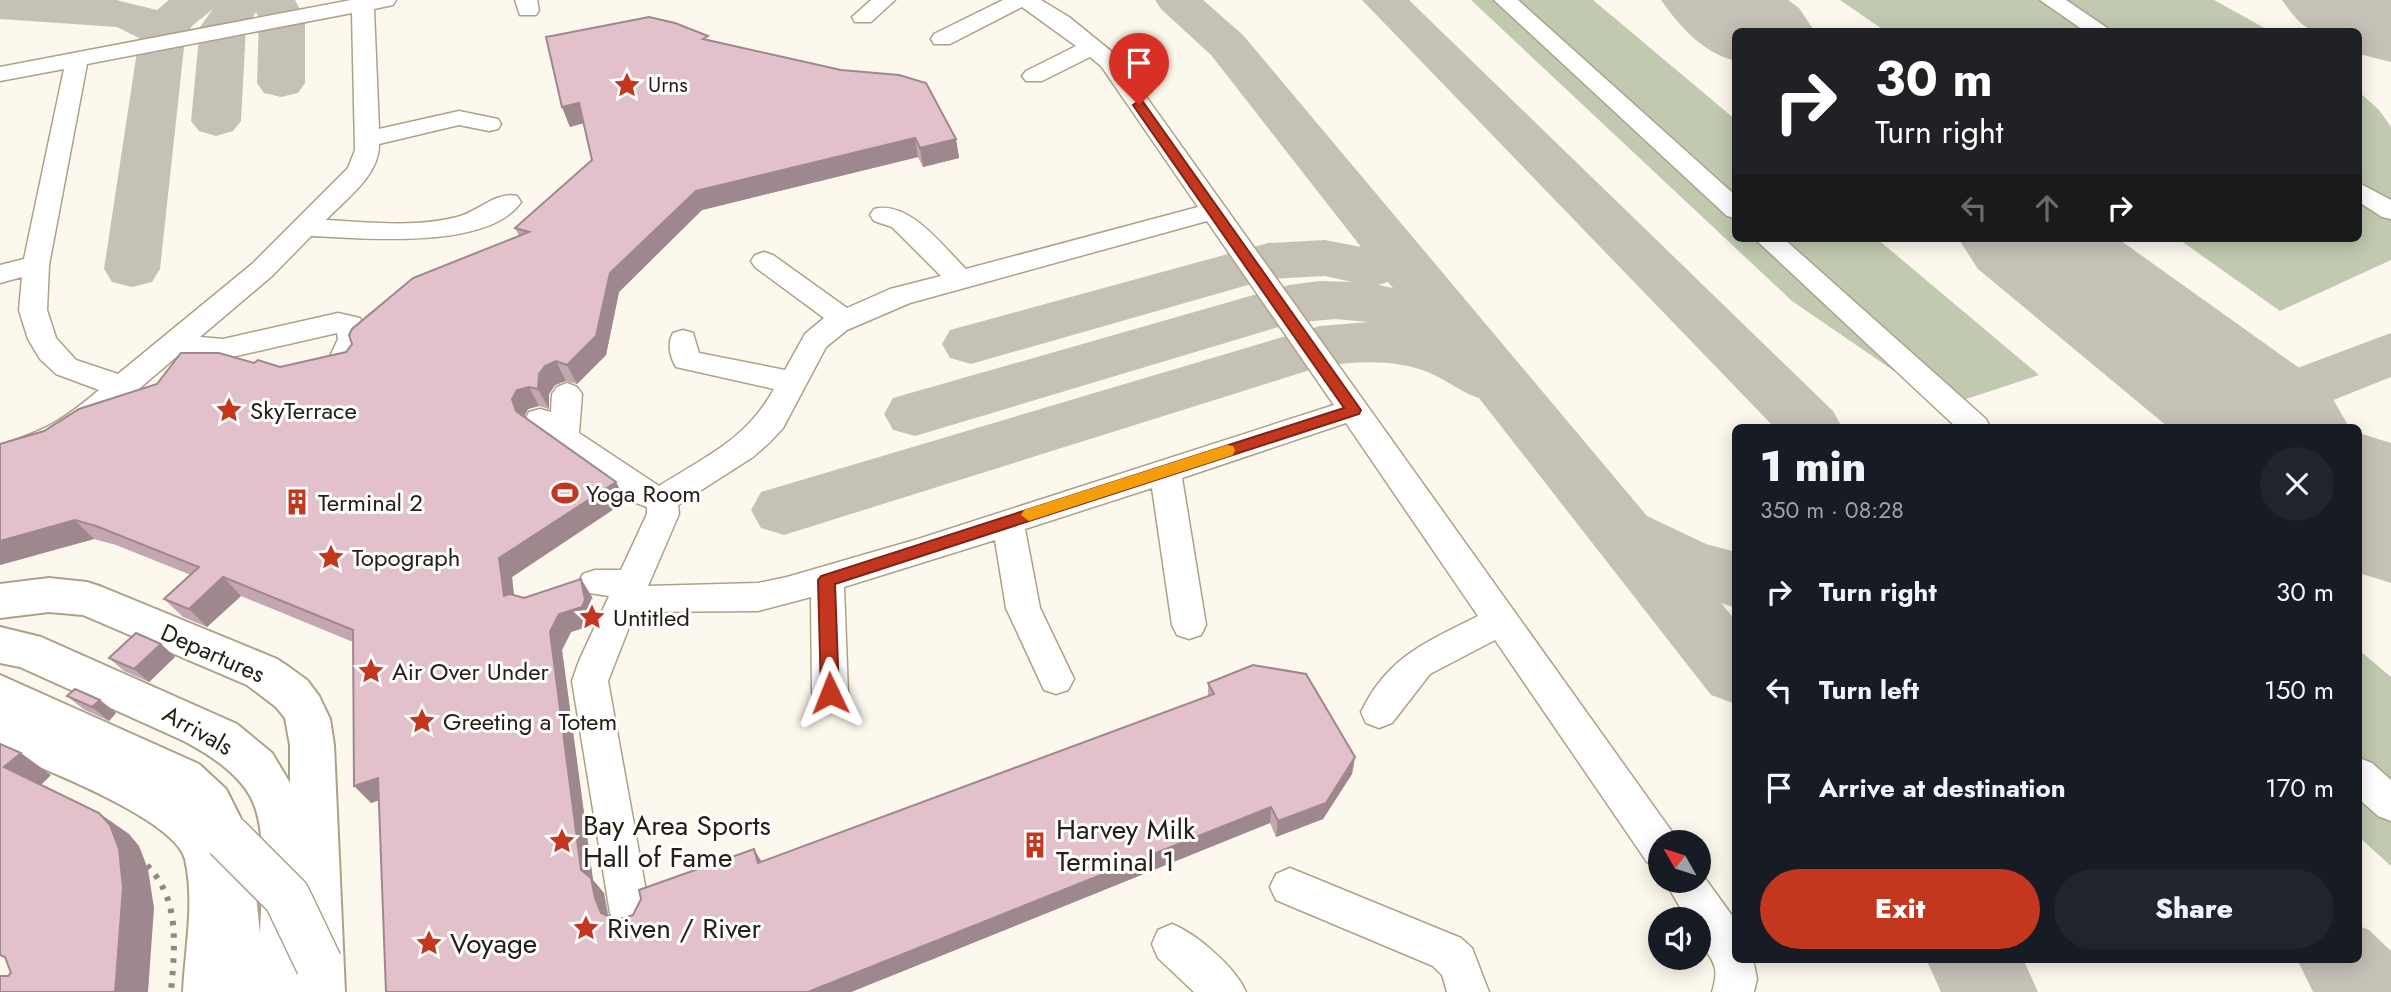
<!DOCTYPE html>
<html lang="en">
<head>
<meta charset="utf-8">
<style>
  :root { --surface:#171b24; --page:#20242c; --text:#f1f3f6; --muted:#9ea1a6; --accent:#c2371d }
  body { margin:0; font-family:Jost,sans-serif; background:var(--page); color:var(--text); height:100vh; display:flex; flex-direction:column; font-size:26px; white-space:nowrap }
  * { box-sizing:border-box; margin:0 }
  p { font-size:23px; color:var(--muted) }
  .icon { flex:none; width:38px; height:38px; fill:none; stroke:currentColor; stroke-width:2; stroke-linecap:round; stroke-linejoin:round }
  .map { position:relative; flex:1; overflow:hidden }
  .side { position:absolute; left:1732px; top:424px; width:630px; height:539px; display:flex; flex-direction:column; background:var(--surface); border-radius:10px; box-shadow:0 4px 18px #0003 }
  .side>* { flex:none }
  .guide { position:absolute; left:1732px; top:28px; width:630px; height:214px; border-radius:10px; box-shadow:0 4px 18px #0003; background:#202124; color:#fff; overflow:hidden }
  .needle { width:46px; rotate:309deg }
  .controls { position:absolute; left:1648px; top:830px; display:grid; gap:14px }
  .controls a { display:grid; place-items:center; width:63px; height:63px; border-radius:50%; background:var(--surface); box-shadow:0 4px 18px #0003; font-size:35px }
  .pin { position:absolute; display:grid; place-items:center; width:60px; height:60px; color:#fff; margin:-72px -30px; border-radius:50% 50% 50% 0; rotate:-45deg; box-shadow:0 0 7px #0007 }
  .pin .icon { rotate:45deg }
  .me { position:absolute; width:77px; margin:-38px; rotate:358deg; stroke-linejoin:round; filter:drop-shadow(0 0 5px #0008) }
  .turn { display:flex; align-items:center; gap:24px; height:147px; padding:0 28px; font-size:32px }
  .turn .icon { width:91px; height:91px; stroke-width:2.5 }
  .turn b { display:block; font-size:49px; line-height:60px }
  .lanes { display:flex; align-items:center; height:66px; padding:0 28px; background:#0003; justify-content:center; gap:35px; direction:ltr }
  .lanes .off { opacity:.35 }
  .round { display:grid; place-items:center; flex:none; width:74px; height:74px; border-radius:37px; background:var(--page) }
  .head { display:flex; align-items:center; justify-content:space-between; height:119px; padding:0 28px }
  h1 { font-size:42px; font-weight:800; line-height:52px }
  .primary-button { display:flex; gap:14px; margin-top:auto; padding:14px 28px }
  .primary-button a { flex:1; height:80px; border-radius:42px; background:var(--accent); color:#fff; font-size:28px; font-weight:800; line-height:80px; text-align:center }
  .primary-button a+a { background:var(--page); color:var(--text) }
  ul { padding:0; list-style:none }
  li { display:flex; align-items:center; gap:21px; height:98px; padding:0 28px }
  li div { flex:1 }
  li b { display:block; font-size:26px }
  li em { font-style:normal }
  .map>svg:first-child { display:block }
  .green { fill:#c1c9b0 }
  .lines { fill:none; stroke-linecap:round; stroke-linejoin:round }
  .taxiway { fill:#c6c1b6; fill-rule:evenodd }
  .runway { fill:#c6c1b6; fill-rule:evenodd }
  .minor-casing { stroke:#ada287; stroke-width:3 }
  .major-casing { stroke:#ada287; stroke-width:4 }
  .minor { fill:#fff; fill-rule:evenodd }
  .major { fill:#fff; fill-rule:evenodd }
  .rail { stroke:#8e8a7f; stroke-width:6; stroke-dasharray:4.5 8; stroke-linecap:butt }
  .major-bridge-casing { stroke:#ada287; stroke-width:49; stroke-linecap:butt }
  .major-bridge { stroke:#fff; stroke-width:46 }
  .wall { fill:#c3a6af }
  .shaded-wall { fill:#9f878e }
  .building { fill:#e3c1cb; stroke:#9f878e; stroke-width:2 }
  .route { fill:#c2371d; stroke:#7e2413; stroke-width:2 }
  .slow { fill:#f59e0b }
  .labels { text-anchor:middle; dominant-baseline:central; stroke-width:6; stroke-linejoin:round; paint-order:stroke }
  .far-poi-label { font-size:21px; fill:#242015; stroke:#fff; text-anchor:start }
  .poi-label { font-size:24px; fill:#242015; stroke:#fff; text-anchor:start }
  .street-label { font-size:24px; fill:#242015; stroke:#fff }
  .near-poi-label { font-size:28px; fill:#242015; stroke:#fff; text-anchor:start }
</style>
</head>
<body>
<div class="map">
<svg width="2391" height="992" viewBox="0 0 2391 992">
  <rect width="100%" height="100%" fill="#fdf8ed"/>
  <!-- green -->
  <g class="green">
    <polygon points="1471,0 1593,0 1736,120 1736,238 1876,238 2039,375 1945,406 1792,301"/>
    <polygon points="1840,0 2214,0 2270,31 1885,31"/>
    <polygon points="2359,92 2379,110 2391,127 2391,260 2280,311 2177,238 2359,238"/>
    <polygon points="2359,650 2391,677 2391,866 2359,837"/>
  </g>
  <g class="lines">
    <!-- taxiway -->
    <g class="taxiway">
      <polygon points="0,0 116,0 157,10 169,0 219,0 213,9 219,0 295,0 305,18 305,83 298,93 281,97 264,93 257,83 259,18 256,12 246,27 241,121 233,131 216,136 199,131 191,121 200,27 213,9 192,26 185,38 160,269 152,282 132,287 112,282 104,269 139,38 117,27 0,19"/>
      <path d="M1155,0H1203L1243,35L1647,516L1706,544L1736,552V608L1721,603L1736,621V704L1711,695L1479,398C1462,393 1447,380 1430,373C1397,359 1359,361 1323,366L784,535L761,528L751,510L761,492L1320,326L1369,322L1335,319L1292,323L915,436L893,430L884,414L893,398L1289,285L1320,281L1352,282L1325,276L1269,279L971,364L950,358L942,344L950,330L1268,243L1325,240L1361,247L1211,55L1161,9ZM1388,282L1393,288L1378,285Z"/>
      <polygon points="1362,0 1409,0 1833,411 1842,427 1774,427"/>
      <path d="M2315,0H2368L2391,14V48C2368,42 2329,20 2315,0Z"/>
      <polygon points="2391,333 2391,377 2266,427 2173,427 2182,411"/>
      <polygon points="2359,926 2369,930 2391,951 2391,992 2313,992 2297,959 2359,959"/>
      <polygon points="1926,959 2023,959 2038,992 1941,992"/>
    </g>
    <!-- runway -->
    <g class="runway">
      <path d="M1661,0H1788L1799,8L1815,32H1736V61C1703,53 1680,27 1661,0Z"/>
      <path d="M2282,0H2391V62L2359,54V32C2314,32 2310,40 2282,0Z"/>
      <polygon points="1958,238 2117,238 2326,387 2349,427 2168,427 1978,269"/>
      <polygon points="2359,433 2391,443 2391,583 2359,573"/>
    </g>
    <!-- minor casing -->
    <g class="minor-casing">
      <g id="minor">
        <path d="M351,0H396L393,5L374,9L379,129L459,111L498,119L501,124L498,129L489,131L459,125L379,144C380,175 346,199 326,220C369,222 415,228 457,217C478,212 496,191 517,196L521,202C488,251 362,238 311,236L272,276L200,337L223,339L338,313L360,318C368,332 365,341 359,355L363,362L359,369L349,372L332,368L328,361L338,339L337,333L223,359L208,360L182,352L85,435L62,448L0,467V445C47,430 62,421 99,390L56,374L40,359L28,339L19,310L22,277L0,283V265L24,259L64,69L0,81V67ZM352,13L355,150L348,168L252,264L118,374L76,360L56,338L47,310L49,265L87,64Z"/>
        <polygon points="515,0 537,0 539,10 536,15 520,15"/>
        <polygon points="871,0 895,0 871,22 855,22 852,17"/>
        <path d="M1003,0H1041L1069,17L1117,56L1675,836L1677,842H1661V867L1647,862L1495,640L1430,674L1392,723L1379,728L1366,723L1361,712C1388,656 1427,642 1478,616L1346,423L1182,478L1206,625L1201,635L1189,639L1177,635L1172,625L1152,488L1025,529L1040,608L1074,679L1068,690L1056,694L1044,690L1006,608L995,540L844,587L848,693L843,704L830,708L817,704L812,693L811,597L758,611L635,612L608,681L650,913L644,927L630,932L616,927L610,913L572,681L579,661L609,596L583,592L578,583L583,574L595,570H621L647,514V507L631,501L529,428L525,420L529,412L540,409L551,412L552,394L557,387L567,383L577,387L582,394L579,433L659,486C706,456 746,440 774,389L676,367C670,357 667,343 673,333L683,330L693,333L699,353L785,370L805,334L824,318L755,267L751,261L755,255L764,252L773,255L847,308L890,289L941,276L892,227L874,221L870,215L874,209C910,200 943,247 966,269L1198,207L1101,66L1090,57L1042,81H1026L1022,76L1026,71L1076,46L1022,7L950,44H934L931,39L934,34ZM1207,221L1334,405L918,539L787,577L758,583L648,586L679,514L678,505L753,457L770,442L783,428L826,347L847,330L910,303Z"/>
        <polygon points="1494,0 1518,0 1736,196 1736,218 1727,216"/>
        <polygon points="2040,0 2066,0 2113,32 2086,32"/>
        <polygon points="2359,183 2391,200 2391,219 2382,217 2359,202"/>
        <polygon points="1754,238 1783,238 1986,419 1990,427 1956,427"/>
        <polygon points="2359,758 2372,763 2391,780 2391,821 2378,816 2359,799"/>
        <polygon points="1290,868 1461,938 1472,948 1489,992 1447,992 1442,975 1433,966 1276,900 1270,887 1276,874"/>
        <path d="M1699,870L1736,921V959H1753L1757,979L1754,992H1712C1722,961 1708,961 1700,937C1698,932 1699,924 1699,919H1687L1664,880H1699Z"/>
        <path d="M1172,924C1197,934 1236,968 1246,992H1194L1158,958L1152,944L1158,930Z"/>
      </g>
    </g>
    <!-- major casing -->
    <g class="major-casing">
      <path id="major" d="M49,578L87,582L102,587L277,659L289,667L307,680L319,696L330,719L334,745L345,992H183C185,950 195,901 185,859C174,818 40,768 0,750V675L199,764L226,789L250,837L260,934C261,898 267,845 256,810C247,778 212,756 184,741L20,667L0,663V627L41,637L237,724L272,753L290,783V745L285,718L276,707L247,685L83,615L49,612L0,618V584Z"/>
    </g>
    <!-- minor -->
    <use href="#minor" class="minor"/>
    <!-- major -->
    <use href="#major" class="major"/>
    <!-- rail -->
    <path class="rail" d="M128,849C181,886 176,933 171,992"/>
    <!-- major-bridge casing -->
    <g class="major-bridge-casing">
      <polyline id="major-bridge" points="227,837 287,897 319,964"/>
    </g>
    <!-- major-bridge -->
    <use href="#major-bridge" class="major-bridge"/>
  </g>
  <!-- wall -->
  <g class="wall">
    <polygon points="710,41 956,139 959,158 923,167 918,157 702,210 619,292 606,355 577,384 566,381 555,385 549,394 549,409 539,406 528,409 524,416 626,501 512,577 514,595 524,598 581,579 592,597 596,618 593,625 571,632 562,650 593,880 604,893 609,916 617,920 633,915 762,862 1208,696 1208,683 1355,757 1352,774 1323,819 1276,837 1270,823 851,992 386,992 379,800 371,803 353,642 241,596 207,627 183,617 164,599 191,575 116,545 94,539 0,565 44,431 254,363 280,367 346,352 519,236 515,228 592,160 584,123 570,127 562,107"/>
    <polygon points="161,644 175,657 149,682 124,671 109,658"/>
    <polygon points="67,696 100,700 116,713 109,721 83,709"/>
  </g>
  <!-- shaded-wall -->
  <g class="shaded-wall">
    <polygon points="579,103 587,122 570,127 562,107"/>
    <polygon points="915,138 918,157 702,210 619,292 606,355 577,384 567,365 610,273 696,191"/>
    <polygon points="956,139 959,158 923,167 920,148"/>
    <polygon points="556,361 566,381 555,385 549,394 549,409 538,389 539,374 545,366"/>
    <polygon points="529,387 539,406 528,409 523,419 516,411 512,399 517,390"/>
    <polygon points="616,482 626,501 512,577 516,615 504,596 499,558"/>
    <polygon points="75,520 94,539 0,565 0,541"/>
    <polygon points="223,577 241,596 207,627 189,609"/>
    <polygon points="581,579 592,597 596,618 593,625 571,632 562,650 593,880 604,893 607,913 614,928 601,913 581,870 550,632 559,614"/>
    <polygon points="161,644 175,657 149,682 134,669"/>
    <polygon points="100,700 116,713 109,721 92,707"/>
    <polygon points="21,753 51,775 36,790 4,767"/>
    <polygon points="1355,757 1352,774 1323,819 1276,837 1278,821"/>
    <polygon points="378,778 395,795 371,803 354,786"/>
    <polygon points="1271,807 1270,823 851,992 808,992"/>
    <polygon points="99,813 129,834 139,846 148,869 154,908 148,992 115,992"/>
    <polygon points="754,849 763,864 758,863"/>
  </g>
  <!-- building -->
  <g class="building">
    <polygon points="649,17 675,23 708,36 703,39 841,70 899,75 926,83 956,139 920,148 915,138 696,191 610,273 596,336 567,365 556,361 545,366 539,374 538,389 529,387 517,390 512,399 516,411 616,482 499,558 504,596 510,594 524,598 581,579 585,600 582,607 559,614 550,632 581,870 591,878 595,898 601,913 617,920 633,915 641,899 639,890 754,849 758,863 1214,694 1208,683 1253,665 1306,674 1355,757 1326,803 1278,821 1271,807 808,992 386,992 378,778 354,786 353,630 223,577 189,609 164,599 199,567 96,526 75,520 0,541 0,444 44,431 79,409 157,384 181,353 219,353 254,363 258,360 280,367 346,352 352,344 349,335 352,329 413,278 529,232 515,228 592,160 579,103 562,107 546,37"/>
    <polygon points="136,633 161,644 134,669 109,658"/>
    <polygon points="75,689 100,700 92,707 67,696"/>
    <polygon points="0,744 21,753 4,767 99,813 110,825 119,849 123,888 115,992 0,992 0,976 8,976 11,973 5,957 0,955"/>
  </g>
  <!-- route -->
  <polygon class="route" points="1139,101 1143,102 1361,410 1359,414 835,584 839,693 837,698 830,701 824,698 821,693 818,580 821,576 1344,408 1133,105"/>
  <!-- slow -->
  <polygon class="slow" points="1227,445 1233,446 1235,450 1233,455 1029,521 1021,515 1024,510"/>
  <!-- icons -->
  <defs>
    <g id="sight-bare" transform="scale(2.1)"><path d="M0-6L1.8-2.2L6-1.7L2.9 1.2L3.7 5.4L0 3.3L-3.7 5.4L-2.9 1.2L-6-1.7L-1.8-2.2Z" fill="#c2371d" stroke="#fff" stroke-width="2.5" paint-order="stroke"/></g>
    <g id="stadium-bare" transform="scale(2.1)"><path d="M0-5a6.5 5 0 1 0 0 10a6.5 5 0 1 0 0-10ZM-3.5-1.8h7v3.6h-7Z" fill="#c2371d" stroke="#fff" stroke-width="2.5" paint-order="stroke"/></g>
    <g id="building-bare" transform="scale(2.1)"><path d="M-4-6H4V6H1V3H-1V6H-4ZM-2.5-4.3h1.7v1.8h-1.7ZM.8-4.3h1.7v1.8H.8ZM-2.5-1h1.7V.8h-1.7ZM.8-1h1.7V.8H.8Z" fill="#c2371d" stroke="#fff" stroke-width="2.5" paint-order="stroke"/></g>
  </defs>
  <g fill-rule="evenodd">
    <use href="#sight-bare" x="627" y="85"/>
    <use href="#sight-bare" x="229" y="410"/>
    <use href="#stadium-bare" x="565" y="493"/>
    <use href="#building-bare" x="297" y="502"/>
    <use href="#sight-bare" x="331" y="557"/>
    <use href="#sight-bare" x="592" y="617"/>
    <use href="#sight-bare" x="371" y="671"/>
    <use href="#sight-bare" x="422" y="721"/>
    <use href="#sight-bare" x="562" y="841"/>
    <use href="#building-bare" x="1035" y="845"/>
    <use href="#sight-bare" x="586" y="928"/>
    <use href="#sight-bare" x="429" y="943"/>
  </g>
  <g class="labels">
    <!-- far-poi labels -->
    <g class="far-poi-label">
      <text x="648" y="85">Urns</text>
    </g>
    <!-- poi labels -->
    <g class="poi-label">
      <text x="250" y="410">SkyTerrace</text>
      <text x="586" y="493">Yoga Room</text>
      <text x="318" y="502">Terminal 2</text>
      <text x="352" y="557">Topograph</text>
      <text x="613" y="617">Untitled</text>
      <text x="392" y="671">Air Over Under</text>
      <text x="443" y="721">Greeting a Totem</text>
    </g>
    <!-- street labels -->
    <g class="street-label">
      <text transform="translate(213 653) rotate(24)">Departures</text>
      <text transform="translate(198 730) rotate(29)">Arrivals</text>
    </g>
    <!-- near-poi labels -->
    <g class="near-poi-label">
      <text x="583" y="825">Bay Area Sports<tspan x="583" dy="32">Hall of Fame</tspan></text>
      <text x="1056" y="829">Harvey Milk<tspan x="1056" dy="32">Terminal 1</tspan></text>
      <text x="607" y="928">Riven / River</text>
      <text x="450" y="943">Voyage</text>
    </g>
  </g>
</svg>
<div class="controls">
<a><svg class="needle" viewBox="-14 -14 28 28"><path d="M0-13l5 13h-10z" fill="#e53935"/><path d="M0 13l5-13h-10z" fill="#9ea1a6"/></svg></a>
<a><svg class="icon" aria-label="sound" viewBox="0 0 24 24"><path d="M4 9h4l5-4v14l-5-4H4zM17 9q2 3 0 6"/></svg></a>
</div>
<div class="pin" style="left:1139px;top:105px;background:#d93025"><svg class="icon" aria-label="arrive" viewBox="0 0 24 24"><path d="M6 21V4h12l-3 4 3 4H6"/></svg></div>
<svg class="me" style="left:830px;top:693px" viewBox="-20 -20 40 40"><path d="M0-17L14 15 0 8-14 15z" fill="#c2371d" stroke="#fff" stroke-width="4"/></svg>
<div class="guide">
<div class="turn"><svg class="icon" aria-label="right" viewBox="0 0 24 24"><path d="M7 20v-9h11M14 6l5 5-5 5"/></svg><div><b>30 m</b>Turn right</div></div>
<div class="lanes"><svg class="icon off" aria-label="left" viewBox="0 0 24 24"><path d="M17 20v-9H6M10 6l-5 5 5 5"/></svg><svg class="icon off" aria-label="ahead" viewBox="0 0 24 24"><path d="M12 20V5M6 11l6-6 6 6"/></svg><svg class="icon" aria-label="right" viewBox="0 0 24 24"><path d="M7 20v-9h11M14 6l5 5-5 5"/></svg></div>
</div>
<section class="side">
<div class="head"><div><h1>1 min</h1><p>350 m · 08:28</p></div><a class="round"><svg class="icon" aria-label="close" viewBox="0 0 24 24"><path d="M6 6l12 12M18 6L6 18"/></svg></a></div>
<ul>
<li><svg class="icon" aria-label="right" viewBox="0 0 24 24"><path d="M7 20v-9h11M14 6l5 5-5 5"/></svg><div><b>Turn right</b></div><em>30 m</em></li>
<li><svg class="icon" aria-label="left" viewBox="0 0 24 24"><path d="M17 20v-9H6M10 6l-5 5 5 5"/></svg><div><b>Turn left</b></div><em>150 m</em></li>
<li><svg class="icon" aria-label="arrive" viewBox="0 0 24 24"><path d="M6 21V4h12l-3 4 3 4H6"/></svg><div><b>Arrive at destination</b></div><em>170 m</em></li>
</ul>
<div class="primary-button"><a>Exit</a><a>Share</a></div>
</section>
</div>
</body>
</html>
